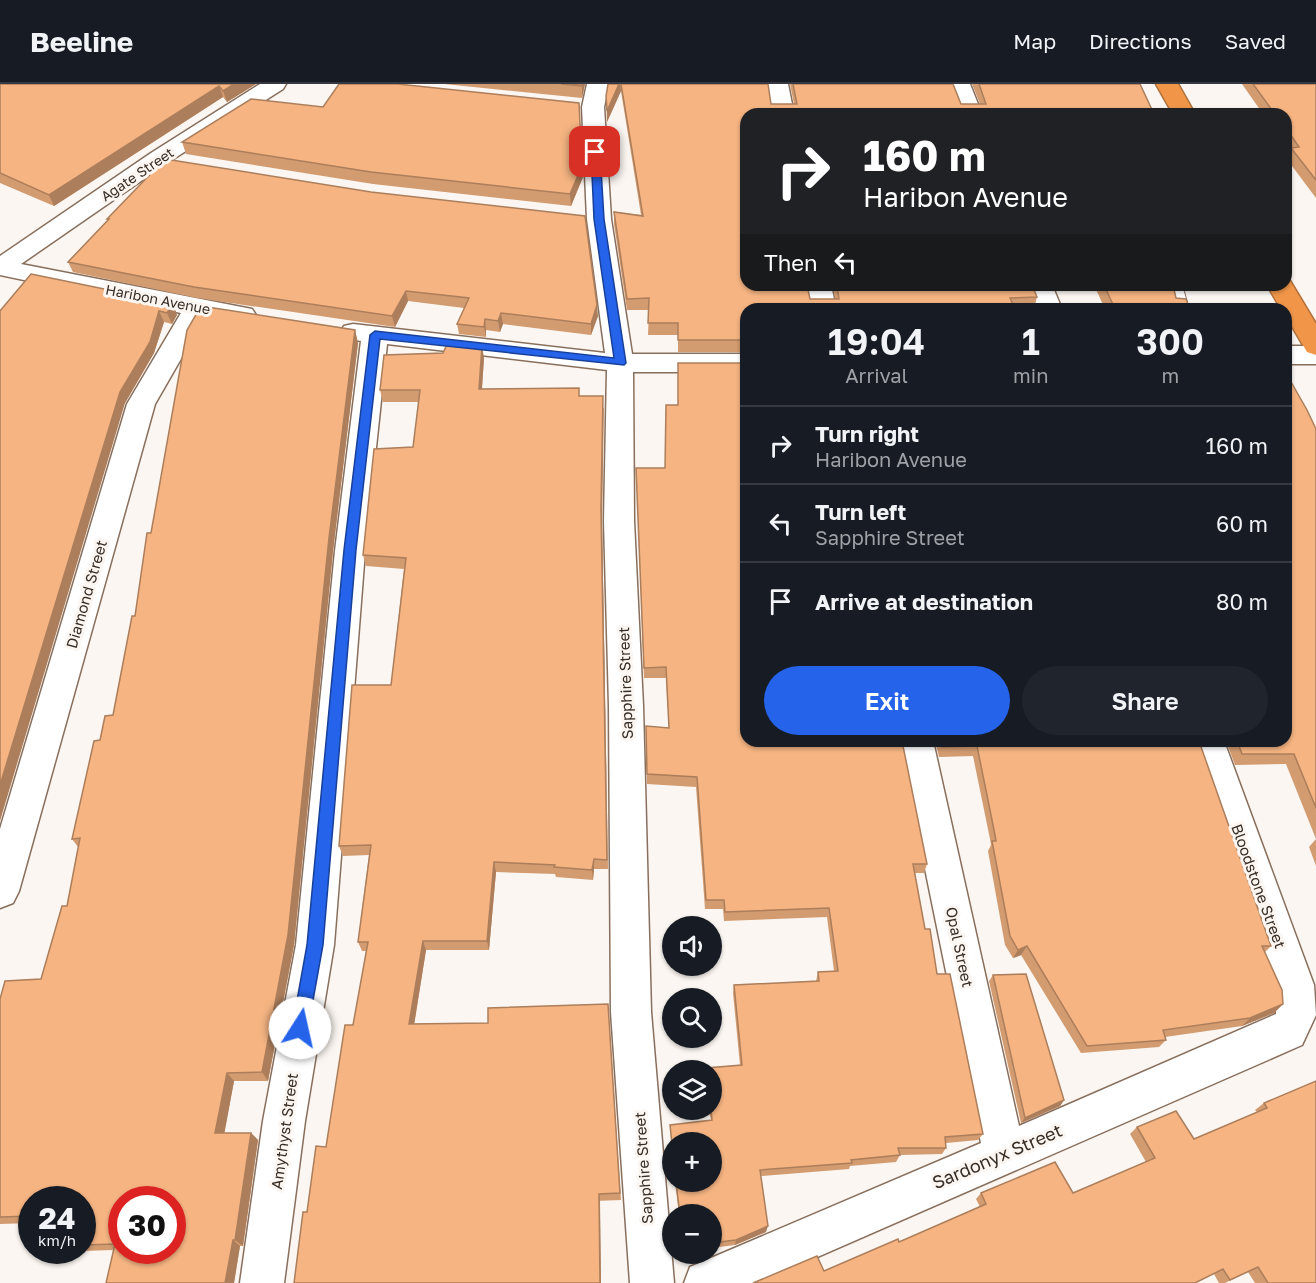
<!DOCTYPE html>
<html lang="en">
<head>
<meta charset="utf-8">
<style>
  :root { --surface:#171b24; --page:#20242c; --text:#f1f3f6; --muted:#9ea1a6; --line:#363941; --accent:#2563eb }
  body { margin:0; font-family:"Golos Text",sans-serif; background:var(--page); color:var(--text); height:100vh; display:flex; flex-direction:column; font-size:22px; white-space:nowrap }
  * { box-sizing:border-box; margin:0 }
  p { font-size:20px; color:var(--muted) }
  .icon { flex:none; width:33px; height:33px; fill:none; stroke:currentColor; stroke-width:2; stroke-linecap:round; stroke-linejoin:round }
  .map { position:relative; flex:1; overflow:hidden }
  .side { position:absolute; left:740px; top:219px; width:552px; height:444px; display:flex; flex-direction:column; background:var(--surface); border-radius:18px; box-shadow:0 2px 4px #0004 }
  .side>* { flex:none }
  .hud { position:absolute; left:740px; top:24px; width:552px; height:183px; border-radius:18px; box-shadow:0 2px 4px #0004; background:#202124; color:#fff; overflow:hidden }
  .tools { position:absolute; left:662px; top:832px; display:grid; gap:12px }
  .tools a { display:grid; place-items:center; width:60px; height:60px; border-radius:50%; background:var(--surface); box-shadow:0 2px 4px #0004; font-size:30px }
  .speed { position:absolute; left:18px; top:1102px; display:flex; gap:12px; font-size:30px; font-weight:700; text-align:center }
  .speed>* { display:grid; place-content:center; width:78px; height:78px; border-radius:50%; background:var(--surface); box-shadow:0 2px 4px #0004; line-height:1 }
  .speed small { font-size:15px; font-weight:400 }
  .speed .limit { border:9px solid #d22; background:#fff; color:#111 }
  .pin { position:absolute; display:grid; place-items:center; width:51px; height:51px; color:#fff; margin:-26px; border-radius:12px; box-shadow:0 3px 9px #0006 }
  .me { position:absolute; width:66px; margin:-33px; rotate:10deg; stroke-linejoin:round; filter:drop-shadow(0 0 4px #0008) }
  .turn { display:flex; align-items:center; gap:21px; height:126px; padding:0 24px; font-size:27px }
  .turn .icon { width:78px; height:78px; stroke-width:2.5 }
  .turn b { display:block; font-size:42px; line-height:51px }
  .then { display:flex; align-items:center; height:57px; padding:0 24px; background:#0003; gap:12px; font-size:22px }
  .eta { display:flex; justify-content:space-evenly; align-items:center; height:102px; text-align:center }
  .eta b { font-size:36px; font-weight:600; line-height:42px }
  .button { display:flex; gap:12px; margin-top:auto; padding:12px 24px }
  .button a { flex:1; height:69px; border-radius:36px; background:var(--accent); color:#fff; font-size:24px; font-weight:600; line-height:69px; text-align:center }
  .button a+a { background:var(--page); color:var(--text) }
  ul { padding:0; list-style:none }
  li { display:flex; align-items:center; gap:18px; height:78px; padding:0 24px; border-top:2px solid var(--line) }
  li div { flex:1 }
  li b { display:block; font-size:22px }
  li em { font-style:normal }
  header { display:flex; align-items:center; gap:36px; box-sizing:border-box; height:84px; padding:0 30px; background:var(--surface); border-bottom:2px solid var(--line) }
  header strong { font-size:28px }
  nav { display:flex; gap:33px; margin-inline-start:auto; font-size:21px }
  .map>svg:first-child { display:block }
  .lines { fill:none; stroke-linecap:round; stroke-linejoin:round }
  .lane-casing { stroke:#886f5d; stroke-width:2 }
  .street-casing { stroke:#886f5d; stroke-width:3 }
  .highway-casing { stroke:#b0713c; stroke-width:3 }
  .lane { fill:#fff; fill-rule:evenodd }
  .street { fill:#fff; fill-rule:evenodd }
  .highway { fill:#f19649; fill-rule:evenodd }
  .wall { fill:#d39b70 }
  .shaded-wall { fill:#ac7e5b }
  .building { fill:#f5b482; stroke:#ac7e5b; stroke-width:1.5; fill-rule:evenodd }
  .route { fill:#2563eb; stroke:#184099; stroke-width:1.5 }
  .labels { text-anchor:middle; dominant-baseline:central; stroke-width:6; stroke-linejoin:round; paint-order:stroke }
  .far-street-label { font-size:14px; fill:#382d25; stroke:#fbf6f1 }
  .street-label { font-size:15px; fill:#382d25; stroke:#fbf6f1 }
  .near-street-label { font-size:18px; fill:#382d25; stroke:#fbf6f1 }
</style>
</head>
<body>
<header>
<strong>Beeline</strong>
<nav><a>Map</a><a>Directions</a><a>Saved</a></nav>
</header>
<div class="map">
<svg width="1316" height="1199" viewBox="0 0 1316 1199">
  <rect width="100%" height="100%" fill="#fbf6f1"/>
  <g class="lines">
    <!-- lane casing -->
    <g class="lane-casing">
      <polygon id="lane" points="1168,201 1182,201 1189,225 1173,225"/>
    </g>
    <!-- street casing -->
    <g class="street-casing">
      <g id="street">
        <polygon points="260,0 286,0 283,5 167,79 21,180 252,225 256,231 252,237 243,239 205,233 155,320 19,807 13,819 0,824 0,745 127,320 181,229 0,191 0,172 151,69"/>
        <polygon points="587,0 609,0 604,23 611,135 632,270 746,270 746,288 633,288 634,437 643,622 651,928 674,1199 630,1199 611,928 609,622 604,437 607,286 387,260 365,467 334,861 305,1037 284,1199 240,1199 263,1037 296,861 335,467 361,257 344,254 340,248 344,242 353,240 605,269 587,135 582,23"/>
        <polygon points="766,0 788,0 794,30 772,30"/>
        <polygon points="948,0 970,0 982,30 960,30"/>
        <polygon points="805,201 831,201 836,225 810,225"/>
        <polygon points="1026,201 1052,201 1062,225 1036,225"/>
        <rect x="1286" y="262" width="30" height="18"/>
        <polygon points="899,657 933,657 1019,1042 1276,930 1276,901 1190,657 1224,657 1314,901 1316,931 1302,961 758,1199 684,1199 690,1183 981,1059"/>
      </g>
    </g>
    <!-- highway casing -->
    <g class="highway-casing">
      <g id="highway">
        <polygon points="1156,0 1178,0 1195,30 1173,30"/>
        <polygon points="1286,195 1289,195 1316,240 1316,271 1307,268 1286,232 1286,225 1281,225 1267,201 1286,201"/>
      </g>
    </g>
    <!-- lane -->
    <use href="#lane" class="lane"/>
    <!-- street -->
    <use href="#street" class="street"/>
    <!-- highway -->
    <use href="#highway" class="highway"/>
  </g>
  <!-- wall -->
  <g class="wall">
    <polygon points="0,0 256,0 227,18 223,13 54,122 0,99"/>
    <polygon points="444,0 585,0 582,14"/>
    <polygon points="608,0 768,0 771,20 794,20 790,0 953,0 961,20 980,20 972,0 1140,0 1154,30 746,30 810,215 835,215 833,201 1032,201 1037,213 1034,225 746,225 746,268 678,268 678,251 648,251 649,226 627,226 614,140 614,128 641,131 621,7 607,38 606,12"/>
    <polygon points="1242,0 1316,0 1316,114 1286,74 1289,66 1286,61 1286,30 1263,30"/>
    <polygon points="579,19 583,93 571,122 373,100 186,70 182,58 323,23"/>
    <polygon points="107,135 598,232 591,251 503,240 500,248 486,246 486,253 459,250 457,240 464,224 408,217 395,243 197,214 73,188 68,178 107,137"/>
    <polygon points="31,190 177,231 172,240 164,238 154,269 125,319"/>
    <polygon points="1094,201 1173,201 1176,214 1190,225 1105,225"/>
    <polygon points="355,246 358,259 333,467 294,861 268,997 234,997 224,1049 251,1049 258,1056 243,1162 240,1162 234,1199 106,1199 114,1166 82,1167 82,1116 32,1116 32,1139 0,1140 0,915 41,895 67,822 78,763 72,755 100,656 113,631 135,532 151,449"/>
    <polygon points="484,274 482,305 579,304 579,312 604,324 602,437 608,785 594,785 593,796 556,793 555,790 496,788 489,866 426,866 414,940 488,939 608,920 621,1116 307,1128 326,1063 353,941 367,867 362,867 358,858 369,771 343,772 339,762 391,601 404,485 366,482 363,471 413,363 419,318 383,318 380,306"/>
    <polygon points="1286,289 1316,345 1316,782 1309,763 1316,755 1286,680 1235,681 1226,657 1286,657"/>
    <polygon points="678,321 927,780 924,789 915,789 925,845 937,890 983,1050 978,1056 946,1059 946,1064 942,1070 900,1071 896,1078 850,1082 849,1085 761,1092 766,1148 735,1161 711,1164 711,1131 679,1131 675,1098 711,1098 672,1059 672,1069 670,1041 711,1036 709,1026 711,1026 711,987 706,987 706,984 740,981 733,909 734,901 816,897 818,888 834,887 827,833 724,837 723,825 705,825 696,703 647,700 646,642 669,644 666,594 644,594 636,384 665,384"/>
    <polygon points="935,657 1199,657 1271,862 1265,868 1283,920 1274,929 1242,942 1165,953 1166,956 1159,963 1081,969 1021,871 1013,874 1005,861 988,767 991,761 990,755 973,672 939,673"/>
    <polygon points="993,891 1064,1016 1060,1022 1021,1039 989,897"/>
    <polygon points="1316,997 1316,1199 1255,1199 1248,1188 1225,1199 1219,1199 1214,1190 824,1187 899,1158 980,1123 976,1115 981,1109 1073,1109 1146,1078 1130,1050 1137,1043 1194,1055 1257,1028 1255,1026 1264,1019"/>
  </g>
  <!-- shaded-wall -->
  <g class="shaded-wall">
    <polygon points="234,0 256,0 227,18 223,7"/>
    <polygon points="582,0 585,0 582,14"/>
    <polygon points="619,0 620,0 621,7 607,38 607,27"/>
    <polygon points="219,2 223,13 54,122 49,111"/>
    <polygon points="582,82 583,93 571,122 570,110"/>
    <polygon points="406,207 408,217 395,243 392,232"/>
    <polygon points="173,219 177,231 172,240 167,229"/>
    <polygon points="597,221 598,232 591,251 591,240"/>
    <polygon points="159,227 164,238 154,269 125,319 0,737 0,701 120,308"/>
    <polygon points="501,229 503,240 500,248 498,237"/>
    <polygon points="485,235 486,246 486,253 484,243"/>
    <polygon points="355,246 358,259 333,467 294,861 268,997 262,988"/>
    <polygon points="482,262 484,274 481,317 479,305"/>
    <polygon points="603,312 602,437 608,785 601,425"/>
    <polygon points="594,775 594,785 593,796 592,786"/>
    <polygon points="494,778 496,788 489,866 487,857"/>
    <polygon points="423,857 426,866 413,948 409,940"/>
    <polygon points="1027,862 1021,871 1013,874 1018,866"/>
    <polygon points="1283,920 1274,929 1242,942 1250,934"/>
    <polygon points="227,989 234,997 223,1057 215,1049"/>
    <polygon points="1064,1016 1060,1022 1021,1039 1025,1034"/>
    <polygon points="251,1049 258,1056 243,1162 235,1156"/>
    <polygon points="599,1110 600,1116 601,1199 600,1199"/>
    <polygon points="768,1142 766,1148 735,1161 736,1156"/>
    <polygon points="233,1156 240,1162 234,1199 225,1199"/>
  </g>
  <!-- building -->
  <g class="building">
    <polygon points="0,0 234,0 223,7 219,2 49,111 0,89"/>
    <polygon points="339,0 398,0 579,19 582,82 570,110 371,88 182,58 251,15 323,23"/>
    <polygon points="561,0 582,0 582,2"/>
    <polygon points="608,0 619,0 607,27 606,12"/>
    <polygon points="621,0 768,0 771,20 797,20 793,0 953,0 961,20 986,20 979,0 1140,0 1154,30 746,30 746,201 807,201 810,215 839,215 837,201 1032,201 1037,213 1010,214 1015,225 746,225 746,256 678,256 678,239 648,239 649,214 627,215 614,128 643,132"/>
    <polygon points="1253,0 1316,0 1316,96 1291,64 1299,63 1286,44 1286,30 1275,30"/>
    <polygon points="165,75 371,108 585,132 597,221 591,240 501,229 498,237 485,235 484,243 457,240 469,214 406,207 392,232 194,203 68,178 109,135 107,135"/>
    <polygon points="31,190 173,219 167,229 159,227 150,258 120,308 0,701 0,227"/>
    <polygon points="1104,201 1173,201 1176,214 1186,215 1190,225 1115,225"/>
    <path d="M201,222L355,246L329,454L288,851L262,988L227,989L215,1049H251L235,1156H233L225,1199H106L115,1160L82,1161V1116H32V1132L0,1133V915L5,897L41,895L62,822H67L80,754L72,755L94,657L100,656L105,632L113,631L132,532H135L147,449H151L187,246ZM122,1116H172V1167H122Z"/>
    <polygon points="448,258 482,262 479,305 579,304 579,312 603,312 601,425 607,776 594,775 592,786 554,783 555,781 494,778 487,857 423,857 409,940 488,939 488,924 608,920 620,1109 599,1110 600,1199 294,1199 303,1128 307,1128 316,1062 326,1063 345,941 353,941 368,858 358,858 371,761 339,762 352,601 391,601 406,474 363,471 374,365 413,363 420,306 380,306 384,271 443,269"/>
    <polygon points="678,279 746,279 746,657 902,657 927,780 913,780 925,845 930,845 937,890 950,890 983,1050 945,1053 946,1064 898,1064 900,1071 851,1076 852,1079 760,1086 768,1142 736,1156 711,1159 711,1131 680,1131 676,1098 711,1098 711,1059 672,1059 672,1060 670,1041 712,1036 711,1026 711,987 707,987 706,984 742,981 734,901 819,897 818,888 838,887 829,824 725,828 724,816 706,816 697,693 647,690 646,642 669,644 666,583 644,584 636,384 665,384 666,321 678,321"/>
    <polygon points="1286,289 1307,326 1316,345 1316,724 1294,670 1242,670 1237,657 1286,657 1286,637 1288,637 1286,633"/>
    <polygon points="941,657 1199,657 1271,862 1262,862 1282,906 1283,920 1250,934 1163,946 1166,956 1087,962 1027,862 1018,866 1010,852 992,757 996,757 994,746 977,662 942,663"/>
    <polygon points="1026,890 1064,1016 1025,1034 993,891"/>
    <polygon points="1316,997 1316,1199 1268,1199 1258,1183 1230,1196 1223,1185 1195,1199 753,1199 817,1172 824,1187 898,1155 899,1158 986,1120 981,1109 1055,1078 1073,1109 1155,1074 1137,1043 1176,1027 1194,1055 1267,1024 1264,1019"/>
  </g>
  <!-- route -->
  <polygon class="route" points="595,65 600,68 604,135 626,279 624,281 380,255 356,466 323,861 308,944 306,949 300,952 294,949 292,944 307,861 344,466 370,251 375,247 614,274 594,135 591,68"/>
  <g class="labels">
    <!-- far-street labels -->
    <g class="far-street-label">
      <text transform="translate(137 90) rotate(-34)">Agate Street</text>
      <text transform="translate(158 215) rotate(11)">Haribon Avenue</text>
    </g>
    <!-- street labels -->
    <g class="street-label">
      <text transform="translate(86 510) rotate(-74)">Diamond Street</text>
      <text transform="translate(625 599) rotate(-92)">Sapphire Street</text>
      <text transform="translate(1259 802) rotate(70)">Bloodstone Street</text>
      <text transform="translate(960 863) rotate(78)">Opal Street</text>
      <text transform="translate(284 1047) rotate(-82)">Amythyst Street</text>
      <text transform="translate(643 1084) rotate(-94)">Sapphire Street</text>
    </g>
    <!-- near-street labels -->
    <g class="near-street-label">
      <text transform="translate(997 1072) rotate(-23)">Sardonyx Street</text>
    </g>
  </g>
</svg>
<div class="tools">
<a><svg class="icon" aria-label="sound" viewBox="0 0 24 24"><path d="M4 9h4l5-4v14l-5-4H4zM17 9q2 3 0 6"/></svg></a>
<a><svg class="icon" aria-label="search" viewBox="0 0 24 24"><circle cx="10" cy="10" r="6"/><path d="M15 15l6 6"/></svg></a>
<a><svg class="icon" aria-label="layers" viewBox="0 0 24 24"><path d="M12 4l9 5-9 5-9-5zM3 14l9 5 9-5"/></svg></a>
<a>+</a>
<a>−</a>
</div>
<div class="speed"><div>24<small>km/h</small></div><div class="limit">30</div></div>
<div class="pin" style="left:595px;top:68px;background:#d93025"><svg class="icon" aria-label="arrive" viewBox="0 0 24 24"><path d="M6 21V4h12l-3 4 3 4H6"/></svg></div>
<svg class="me" style="left:300px;top:944px" viewBox="-20 -20 40 40"><circle r="19" fill="#fff"/><path d="M0-13L10 11 0 6-10 11z" fill="#2563eb"/></svg>
<div class="hud">
<div class="turn"><svg class="icon" aria-label="right" viewBox="0 0 24 24"><path d="M7 20v-9h11M14 6l5 5-5 5"/></svg><div><b>160 m</b>Haribon Avenue</div></div>
<div class="then">Then<svg class="icon" aria-label="left" viewBox="0 0 24 24"><path d="M17 20v-9H6M10 6l-5 5 5 5"/></svg></div>
</div>
<section class="side">
<div class="eta">
<div><b>19:04</b><p>Arrival</p></div>
<div><b>1</b><p>min</p></div>
<div><b>300</b><p>m</p></div>
</div>
<ul>
<li><svg class="icon" aria-label="right" viewBox="0 0 24 24"><path d="M7 20v-9h11M14 6l5 5-5 5"/></svg><div><b>Turn right</b><p>Haribon Avenue</p></div><em>160 m</em></li>
<li><svg class="icon" aria-label="left" viewBox="0 0 24 24"><path d="M17 20v-9H6M10 6l-5 5 5 5"/></svg><div><b>Turn left</b><p>Sapphire Street</p></div><em>60 m</em></li>
<li><svg class="icon" aria-label="arrive" viewBox="0 0 24 24"><path d="M6 21V4h12l-3 4 3 4H6"/></svg><div><b>Arrive at destination</b></div><em>80 m</em></li>
</ul>
<div class="button"><a>Exit</a><a>Share</a></div>
</section>
</div>
</body>
</html>
